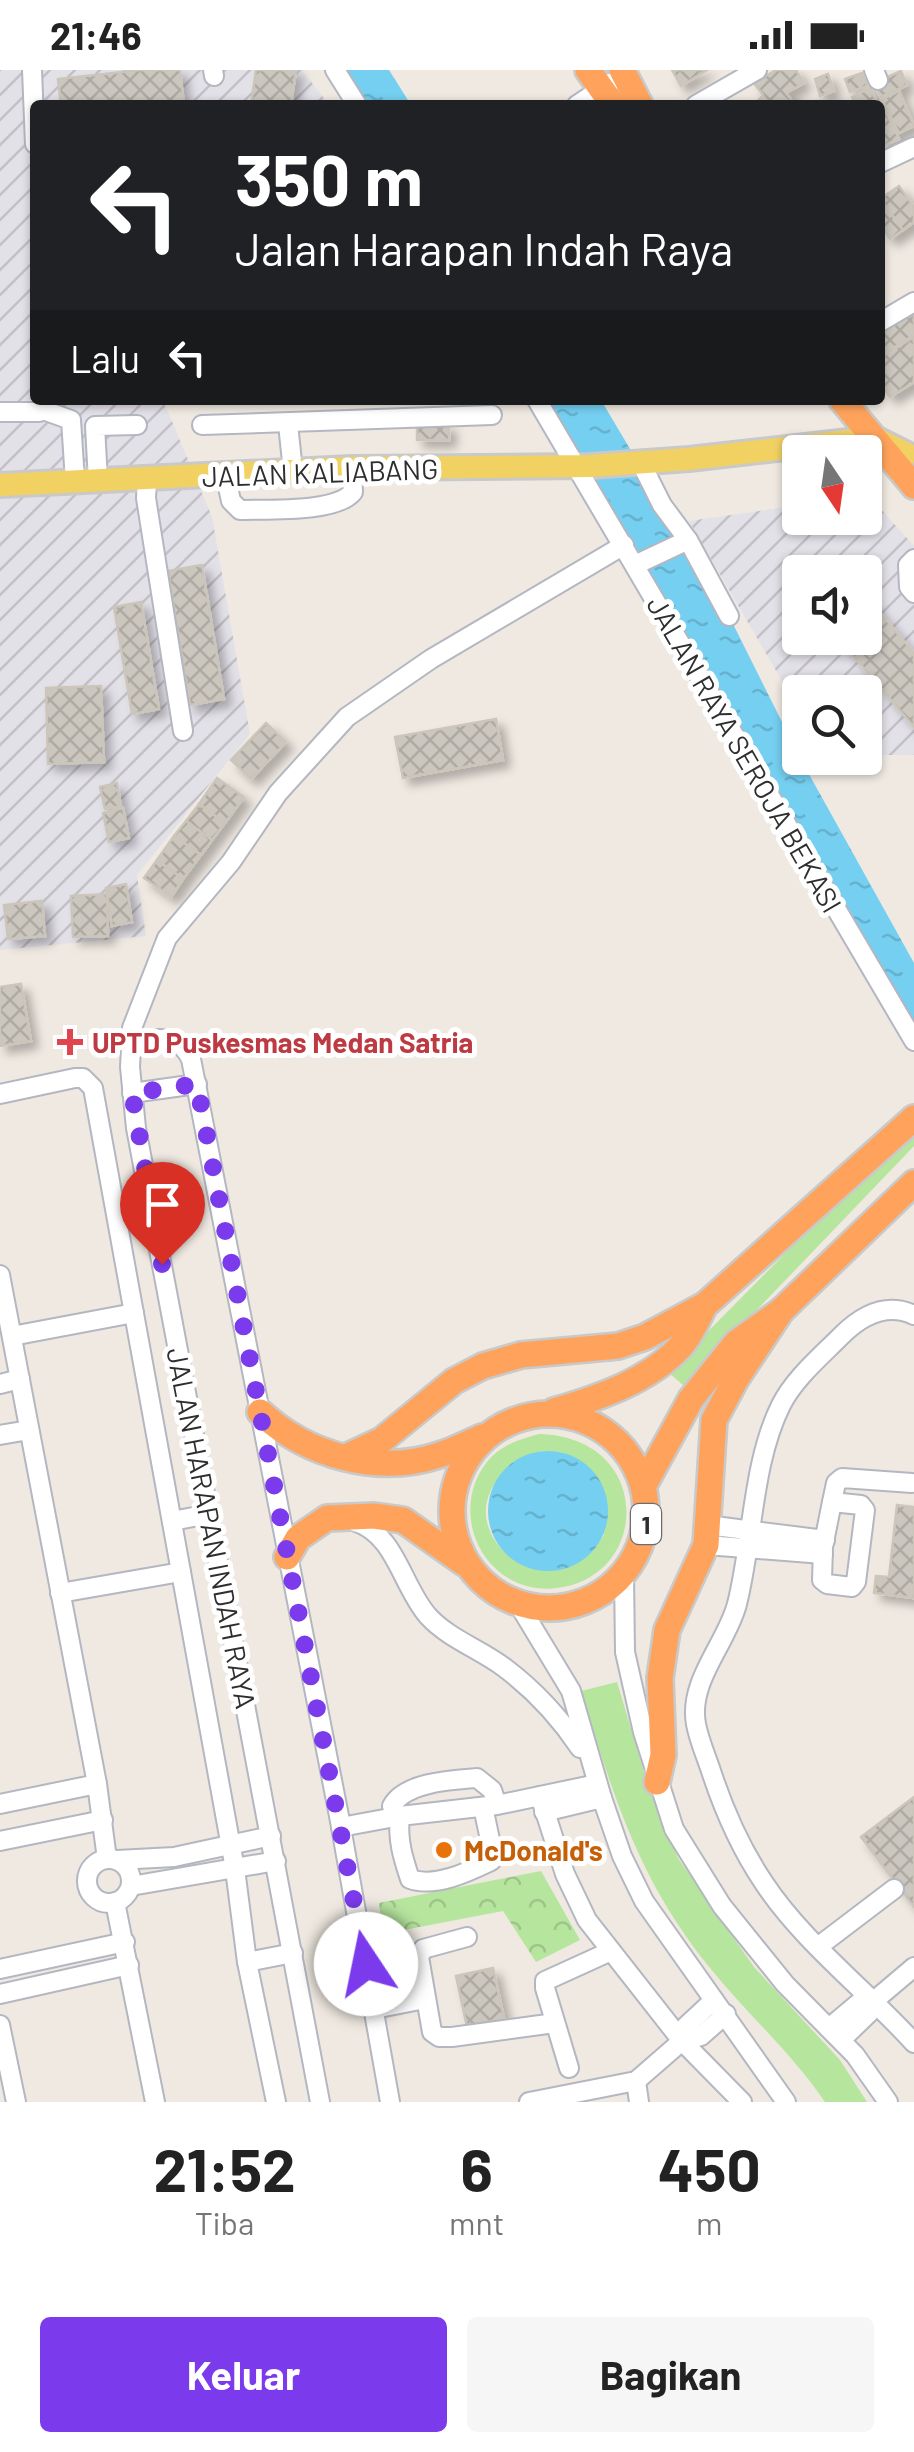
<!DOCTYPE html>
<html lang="id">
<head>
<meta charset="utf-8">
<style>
  :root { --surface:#fff; --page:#f6f6f6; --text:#222; --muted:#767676; --accent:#7c3aed }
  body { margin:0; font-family:Barlow,sans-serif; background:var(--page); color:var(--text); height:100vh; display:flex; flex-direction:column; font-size:38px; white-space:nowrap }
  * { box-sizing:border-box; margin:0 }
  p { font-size:32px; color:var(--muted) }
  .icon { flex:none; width:55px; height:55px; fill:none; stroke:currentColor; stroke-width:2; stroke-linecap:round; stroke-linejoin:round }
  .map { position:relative; height:2032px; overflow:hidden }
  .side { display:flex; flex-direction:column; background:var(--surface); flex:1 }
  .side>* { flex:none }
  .banner { position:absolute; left:30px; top:30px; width:855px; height:305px; border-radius:10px; box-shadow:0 2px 8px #0004; background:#202124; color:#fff; overflow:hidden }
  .needle { width:65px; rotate:167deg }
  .tools { position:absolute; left:782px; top:365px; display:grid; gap:20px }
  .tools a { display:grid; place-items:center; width:100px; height:100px; border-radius:10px; background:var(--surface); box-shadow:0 2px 8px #0004; font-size:50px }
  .pin { position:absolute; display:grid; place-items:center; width:85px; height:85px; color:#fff; margin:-102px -42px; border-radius:50% 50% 50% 0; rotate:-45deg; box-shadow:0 0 10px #0007 }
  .pin .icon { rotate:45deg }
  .me { position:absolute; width:110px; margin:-55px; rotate:349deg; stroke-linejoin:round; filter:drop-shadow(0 0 8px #0008) }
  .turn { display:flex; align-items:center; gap:35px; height:210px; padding:0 40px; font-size:45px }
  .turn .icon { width:130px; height:130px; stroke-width:2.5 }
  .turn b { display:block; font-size:70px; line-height:85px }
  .then { display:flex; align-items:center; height:95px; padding:0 40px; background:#0003; gap:20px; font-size:38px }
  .eta { display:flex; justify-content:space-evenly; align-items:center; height:170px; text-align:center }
  .eta b { font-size:60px; font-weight:700; line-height:70px }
  .cta { display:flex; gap:20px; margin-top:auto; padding:20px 40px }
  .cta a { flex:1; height:115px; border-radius:10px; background:var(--accent); color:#fff; font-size:40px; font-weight:700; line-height:115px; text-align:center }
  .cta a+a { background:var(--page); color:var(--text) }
  .status { display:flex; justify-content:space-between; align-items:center; height:70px; padding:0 50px; background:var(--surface); direction:ltr }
  .status svg { height:28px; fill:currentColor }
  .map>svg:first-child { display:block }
  .industrial { fill:url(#industrial-furrows); fill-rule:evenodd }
  .grass { fill:#b6e59e; fill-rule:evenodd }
  .park { fill:url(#park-crowns) }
  .water { fill:url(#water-ripples) }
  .building { fill:url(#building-cross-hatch); stroke:#cbc5ba; stroke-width:2.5; filter:url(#shadow) }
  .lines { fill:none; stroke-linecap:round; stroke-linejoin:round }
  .minor-casing { stroke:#b4b7c1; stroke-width:22 }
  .major-casing { stroke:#c9c9c9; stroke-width:28 }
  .highway-casing { stroke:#c9c9c9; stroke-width:30 }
  .minor { stroke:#fff; stroke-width:18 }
  .major { stroke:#f2d163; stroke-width:22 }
  .highway { stroke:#ffa35c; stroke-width:25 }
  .route { stroke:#7c3aed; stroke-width:18; stroke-dasharray:0 32.4 }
  .health-dot { fill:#e0444e; stroke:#fff; stroke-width:4 }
  .food-dot { fill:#e8710a; stroke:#fff; stroke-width:4 }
  .labels { text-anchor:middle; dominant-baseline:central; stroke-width:10; stroke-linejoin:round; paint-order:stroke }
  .shield { fill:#fff; stroke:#6d6d6d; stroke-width:2.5 }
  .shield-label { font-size:25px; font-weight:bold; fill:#2e2e2e }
  .street-label { font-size:28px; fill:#2e2e2e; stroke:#fff }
  .health-label { font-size:28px; font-weight:bold; fill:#be3a42; stroke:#fff; text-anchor:start }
  .food-label { font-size:28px; font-weight:bold; fill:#c56008; stroke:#fff; text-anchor:start }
</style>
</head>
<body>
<div class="status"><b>21:46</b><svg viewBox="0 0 49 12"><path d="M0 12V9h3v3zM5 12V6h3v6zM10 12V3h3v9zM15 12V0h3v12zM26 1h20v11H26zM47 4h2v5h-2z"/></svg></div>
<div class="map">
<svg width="914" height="2032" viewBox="0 0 914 2032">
  <defs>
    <pattern id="industrial-furrows" width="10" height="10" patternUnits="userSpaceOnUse" patternTransform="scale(2.5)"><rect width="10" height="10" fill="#e3e1e8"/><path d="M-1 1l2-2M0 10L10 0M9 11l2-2" fill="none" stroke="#c3c1c7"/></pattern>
    <pattern id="park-crowns" width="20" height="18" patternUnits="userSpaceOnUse" patternTransform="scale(2.5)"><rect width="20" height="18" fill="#b6e59e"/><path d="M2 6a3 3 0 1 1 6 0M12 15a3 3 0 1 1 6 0" fill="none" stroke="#9dc588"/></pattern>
    <pattern id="water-ripples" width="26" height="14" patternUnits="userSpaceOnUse" patternTransform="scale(2.5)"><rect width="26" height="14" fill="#75cff0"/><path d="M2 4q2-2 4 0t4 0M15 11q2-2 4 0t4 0" fill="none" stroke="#66b2ce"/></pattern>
    <pattern id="building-cross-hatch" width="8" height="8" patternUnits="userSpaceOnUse" patternTransform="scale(2.5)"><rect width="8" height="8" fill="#cbc7bf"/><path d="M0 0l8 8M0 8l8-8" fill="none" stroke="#afaba4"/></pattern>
    <filter id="shadow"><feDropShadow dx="7" dy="7" stdDeviation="5" flood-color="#0004"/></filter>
  </defs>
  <rect width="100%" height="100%" fill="#efe9e1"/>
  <!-- industrial -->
  <g class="industrial">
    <polygon points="0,0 302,0 329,35 35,35 35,330 163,330 212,447 250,664 137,805 146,866 0,880"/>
    <path d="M865,426H869L914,476V685H865V622H800V642L689,451L800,435V448H865ZM800,502H865V568H800Z"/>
  </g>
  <!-- grass -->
  <g class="grass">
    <polygon points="914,1053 914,1076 684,1316 668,1302"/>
    <path d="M539,1364C654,1367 651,1507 557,1518C534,1521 511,1514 494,1497C462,1466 462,1411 497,1382C510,1372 524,1368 539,1364ZM541,1381L559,1382L576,1388L604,1465C553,1546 454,1469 496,1412C505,1399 528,1390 541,1381Z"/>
    <path d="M617,1612L650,1722L678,1788L754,1897L840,1990L867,2032H825C792,1983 747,1944 710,1898C639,1811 613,1725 581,1621Z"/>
  </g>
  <!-- park -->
  <polygon class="park" points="541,1801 580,1870 536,1892 503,1841 383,1864 379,1833"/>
  <!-- water -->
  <g class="water">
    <polygon points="335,0 389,0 411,35 357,35"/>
    <polygon points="537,330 601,330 729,546 800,688 914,893 914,970"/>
    <circle cx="548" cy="1441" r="60"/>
  </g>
  <!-- building -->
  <g class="building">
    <polygon points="140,0 180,0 184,35 61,35 58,9"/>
    <polygon points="256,0 296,0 291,35 251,35"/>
    <polygon points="672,0 707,0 681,16"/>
    <polygon points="776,0 796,0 804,13 786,23 795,35 754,35 763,25 754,13"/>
    <polygon points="901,1 907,15 881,27 874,13"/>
    <polygon points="862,3 867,16 850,22 845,9"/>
    <polygon points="828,4 834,21 820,26 815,9"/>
    <polygon points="870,18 877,33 856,35 852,27"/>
    <polygon points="899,21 914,56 899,63 882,29"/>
    <polygon points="882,34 899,69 880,77 879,35"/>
    <polygon points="899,116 914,137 914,152 903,160 880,129"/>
    <polygon points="880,129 903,160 890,169 880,154"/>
    <polygon points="914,241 914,265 880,286 880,253"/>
    <polygon points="914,267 914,312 890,327 880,312 880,288"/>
    <polygon points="417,354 449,355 449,370 417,370"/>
    <polygon points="202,495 224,629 190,635 168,501"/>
    <polygon points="141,532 159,639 132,644 114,537"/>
    <polygon points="871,532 914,583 914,657 838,568 865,568 865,537"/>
    <polygon points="101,616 104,692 48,694 46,618"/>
    <polygon points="496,649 503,690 403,708 395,667"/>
    <polygon points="266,653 286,672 251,709 231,690"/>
    <polygon points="217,708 244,727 225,753 199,734"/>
    <polygon points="117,713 121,736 105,739 100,717"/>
    <polygon points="199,734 225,753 212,770 186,751"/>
    <polygon points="123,738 129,768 109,772 103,743"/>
    <polygon points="186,751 212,770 201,785 174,766"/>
    <polygon points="174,766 201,785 183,809 157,790"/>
    <polygon points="157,790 183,809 171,827 144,808"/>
    <polygon points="126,814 132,852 112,856 106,818"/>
    <polygon points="107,824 108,866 73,867 71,826"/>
    <polygon points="42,831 45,866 8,869 4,835"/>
    <polygon points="21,914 31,971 0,976 0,917"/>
    <polygon points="897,1435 914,1437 914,1528 874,1523 876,1506 889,1507"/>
    <polygon points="914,1727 914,1837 861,1767"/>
    <polygon points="493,1898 504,1948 467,1957 456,1906"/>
  </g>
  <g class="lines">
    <!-- minor casing -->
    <g class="minor-casing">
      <g id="minor">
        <polyline points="32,0 35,74"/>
        <polyline points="213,0 214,6"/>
        <polyline points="335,0 357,35"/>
        <polyline points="874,0 878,10"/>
        <polyline points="577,35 610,13"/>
        <polyline points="696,35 757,0"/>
        <polyline points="880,93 914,77"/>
        <polyline points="880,252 914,232"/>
        <polyline points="537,330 914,971"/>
        <polyline points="43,340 71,350 75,411"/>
        <polyline points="0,342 39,342 45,337 45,330"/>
        <polyline points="288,354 293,401"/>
        <polyline points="202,355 492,345"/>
        <polyline points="641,393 662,435 688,470 729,546"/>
        <path d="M225,403L231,431L240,440C268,439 336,443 353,422L352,398"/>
        <polyline points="147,408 146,428 183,661"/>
        <polyline points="98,411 95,356 137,355"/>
        <polyline points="914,489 908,495 909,517 914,523"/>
        <polyline points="635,495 688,470"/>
        <path d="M130,971C156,969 178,962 191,989L339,1746L390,2032"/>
        <polyline points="132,1023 197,1014"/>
        <polyline points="0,1024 75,1008 83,1008 93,1018 235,1799 247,1892 276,2032"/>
        <polyline points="0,1205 97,1714 107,1789"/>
        <path d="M914,1245C886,1232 861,1246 841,1266C820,1287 794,1309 781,1335C752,1393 753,1471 737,1534C727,1573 688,1611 696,1654C699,1671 707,1688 712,1704C725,1743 741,1779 764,1813C802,1871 867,1921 914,1973"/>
        <polyline points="12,1266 134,1243"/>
        <polyline points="0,1314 20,1309"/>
        <polyline points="0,1365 29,1360"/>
        <polygon points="832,1432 861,1435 865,1440 856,1512 852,1517 827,1514 822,1510 823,1477"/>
        <polyline points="832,1432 836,1413 842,1408 912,1413"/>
        <polyline points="172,1451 209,1444"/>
        <path d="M353,1451C396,1463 401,1515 428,1546C449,1569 480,1579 505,1598C534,1620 560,1648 580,1678"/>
        <polyline points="707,1455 825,1470"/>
        <polyline points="706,1475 823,1484"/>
        <polyline points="624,1505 625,1582 643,1662 674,1759 722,1836 785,1914 855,1985 888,2032"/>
        <polyline points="60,1523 181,1502"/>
        <polyline points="519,1535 571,1621 602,1728 622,1786 644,1831 786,2032"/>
        <polyline points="540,1726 565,1804 587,1850 682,1971 742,2032"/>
        <polyline points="0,1734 97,1714"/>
        <path d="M497,1735L492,1720L477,1708C452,1710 405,1712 392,1736L395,1747L400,1746L497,1735L597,1714"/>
        <polyline points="544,1742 602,1728"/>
        <path d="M400,1746C397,1769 403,1788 410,1809C435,1818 468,1802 491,1791L492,1779L483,1737"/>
        <polyline points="341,1757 395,1747"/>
        <polyline points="0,1771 103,1750"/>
        <circle cx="109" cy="1811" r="22"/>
        <polyline points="117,1790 174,1787 271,1766"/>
        <polyline points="131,1816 276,1791"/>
        <polyline points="115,1832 155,2032"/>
        <polyline points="467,1867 423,1879 419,1887 432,1962 439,1967 452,1967 555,1953"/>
        <polyline points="819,1876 894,1819"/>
        <polyline points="247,1892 293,1883"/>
        <polyline points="0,1899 125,1872"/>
        <polyline points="0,1924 129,1895"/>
        <polyline points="371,1924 422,1914"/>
        <polyline points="374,1939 425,1929"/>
        <polyline points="0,1955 16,2032"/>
        <polyline points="829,1958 860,1932 875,1930"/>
        <polyline points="841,1970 869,1943 875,1930 914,1897"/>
        <polyline points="682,1971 686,1956 714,1930"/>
        <polyline points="569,1998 545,1918 545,1911 611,1881"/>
        <polyline points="636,2011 639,2032"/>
        <polyline points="320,2032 136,1058 130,997 132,958 167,868 231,792 278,723 347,647 431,589 624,475"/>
        <polyline points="529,2032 636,2011 682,1971 701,1966 726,1944"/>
      </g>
    </g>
    <!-- major casing -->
    <g class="major-casing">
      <polyline id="major" points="0,415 352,398 590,396 689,389 875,368 907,384"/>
    </g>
    <!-- highway casing -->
    <g class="highway-casing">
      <g id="highway">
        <polyline points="588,0 613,35"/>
        <polyline points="622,0 640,35"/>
        <polyline points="842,330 914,416"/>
        <path d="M554,1341C598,1328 649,1311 681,1276C691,1265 698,1248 705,1235L914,1048"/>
        <path d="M260,1342C306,1385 377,1406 439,1385C453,1381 468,1373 482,1367"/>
        <circle cx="549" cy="1441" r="97"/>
        <polyline points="348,1386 382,1370 454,1311 483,1296 521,1285 618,1276 645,1267 703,1236"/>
        <polyline points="644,1415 691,1329 736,1273 781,1241 914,1113"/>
        <polyline points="287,1487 298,1468 327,1448 374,1446 403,1450 464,1493"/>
        <polyline points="657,1712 663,1685 660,1608 667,1560 706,1475 714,1350 736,1309 781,1241"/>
      </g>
    </g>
    <!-- minor -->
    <use href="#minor" class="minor"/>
    <!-- major -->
    <use href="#major" class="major"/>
    <!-- highway -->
    <use href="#highway" class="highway"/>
  </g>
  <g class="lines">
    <!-- route -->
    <polyline class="route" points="162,1194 132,1023 197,1014 366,1894"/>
  </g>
  <!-- markers -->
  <path class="health-dot" d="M65 957h10v10h10v10h-10v10h-10v-10h-10v-10h10z"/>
  <circle class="food-dot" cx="444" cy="1780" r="10"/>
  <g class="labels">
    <!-- shield labels -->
    <rect class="shield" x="631" y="1434" width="30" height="40" rx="8"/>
    <g class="shield-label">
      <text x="646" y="1454">1</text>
    </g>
    <!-- street labels -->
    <g class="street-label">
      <text transform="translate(320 402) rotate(-2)">JALAN KALIABANG</text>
      <text transform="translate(745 684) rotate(60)">JALAN RAYA SEROJA BEKASI</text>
      <text transform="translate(212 1458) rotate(79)">JALAN HARAPAN INDAH RAYA</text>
    </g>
    <!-- health labels -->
    <g class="health-label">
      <text x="92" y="972">UPTD Puskesmas Medan Satria</text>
    </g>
    <!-- food labels -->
    <g class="food-label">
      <text x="464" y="1780">McDonald's</text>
    </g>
  </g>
</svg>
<div class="tools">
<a><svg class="needle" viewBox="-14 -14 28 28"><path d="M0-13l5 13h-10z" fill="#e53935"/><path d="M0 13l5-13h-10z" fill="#767676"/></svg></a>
<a><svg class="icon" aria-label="sound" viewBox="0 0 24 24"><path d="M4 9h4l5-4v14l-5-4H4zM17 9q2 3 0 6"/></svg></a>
<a><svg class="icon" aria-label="search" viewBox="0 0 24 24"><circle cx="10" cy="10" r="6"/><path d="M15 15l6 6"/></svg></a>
</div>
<div class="pin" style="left:162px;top:1194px;background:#d93025"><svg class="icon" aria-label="arrive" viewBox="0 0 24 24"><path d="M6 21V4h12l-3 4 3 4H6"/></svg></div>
<svg class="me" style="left:366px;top:1894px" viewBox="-20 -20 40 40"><circle r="19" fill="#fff"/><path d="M0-13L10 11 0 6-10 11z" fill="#7c3aed"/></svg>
<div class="banner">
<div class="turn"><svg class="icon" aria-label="left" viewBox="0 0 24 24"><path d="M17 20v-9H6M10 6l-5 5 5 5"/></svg><div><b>350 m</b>Jalan Harapan Indah Raya</div></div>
<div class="then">Lalu<svg class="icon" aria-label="left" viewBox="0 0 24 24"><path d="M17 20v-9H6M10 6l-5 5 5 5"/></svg></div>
</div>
</div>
<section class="side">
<div class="eta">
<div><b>21:52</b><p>Tiba</p></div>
<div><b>6</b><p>mnt</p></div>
<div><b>450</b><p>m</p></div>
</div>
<div class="cta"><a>Keluar</a><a>Bagikan</a></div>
</section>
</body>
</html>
